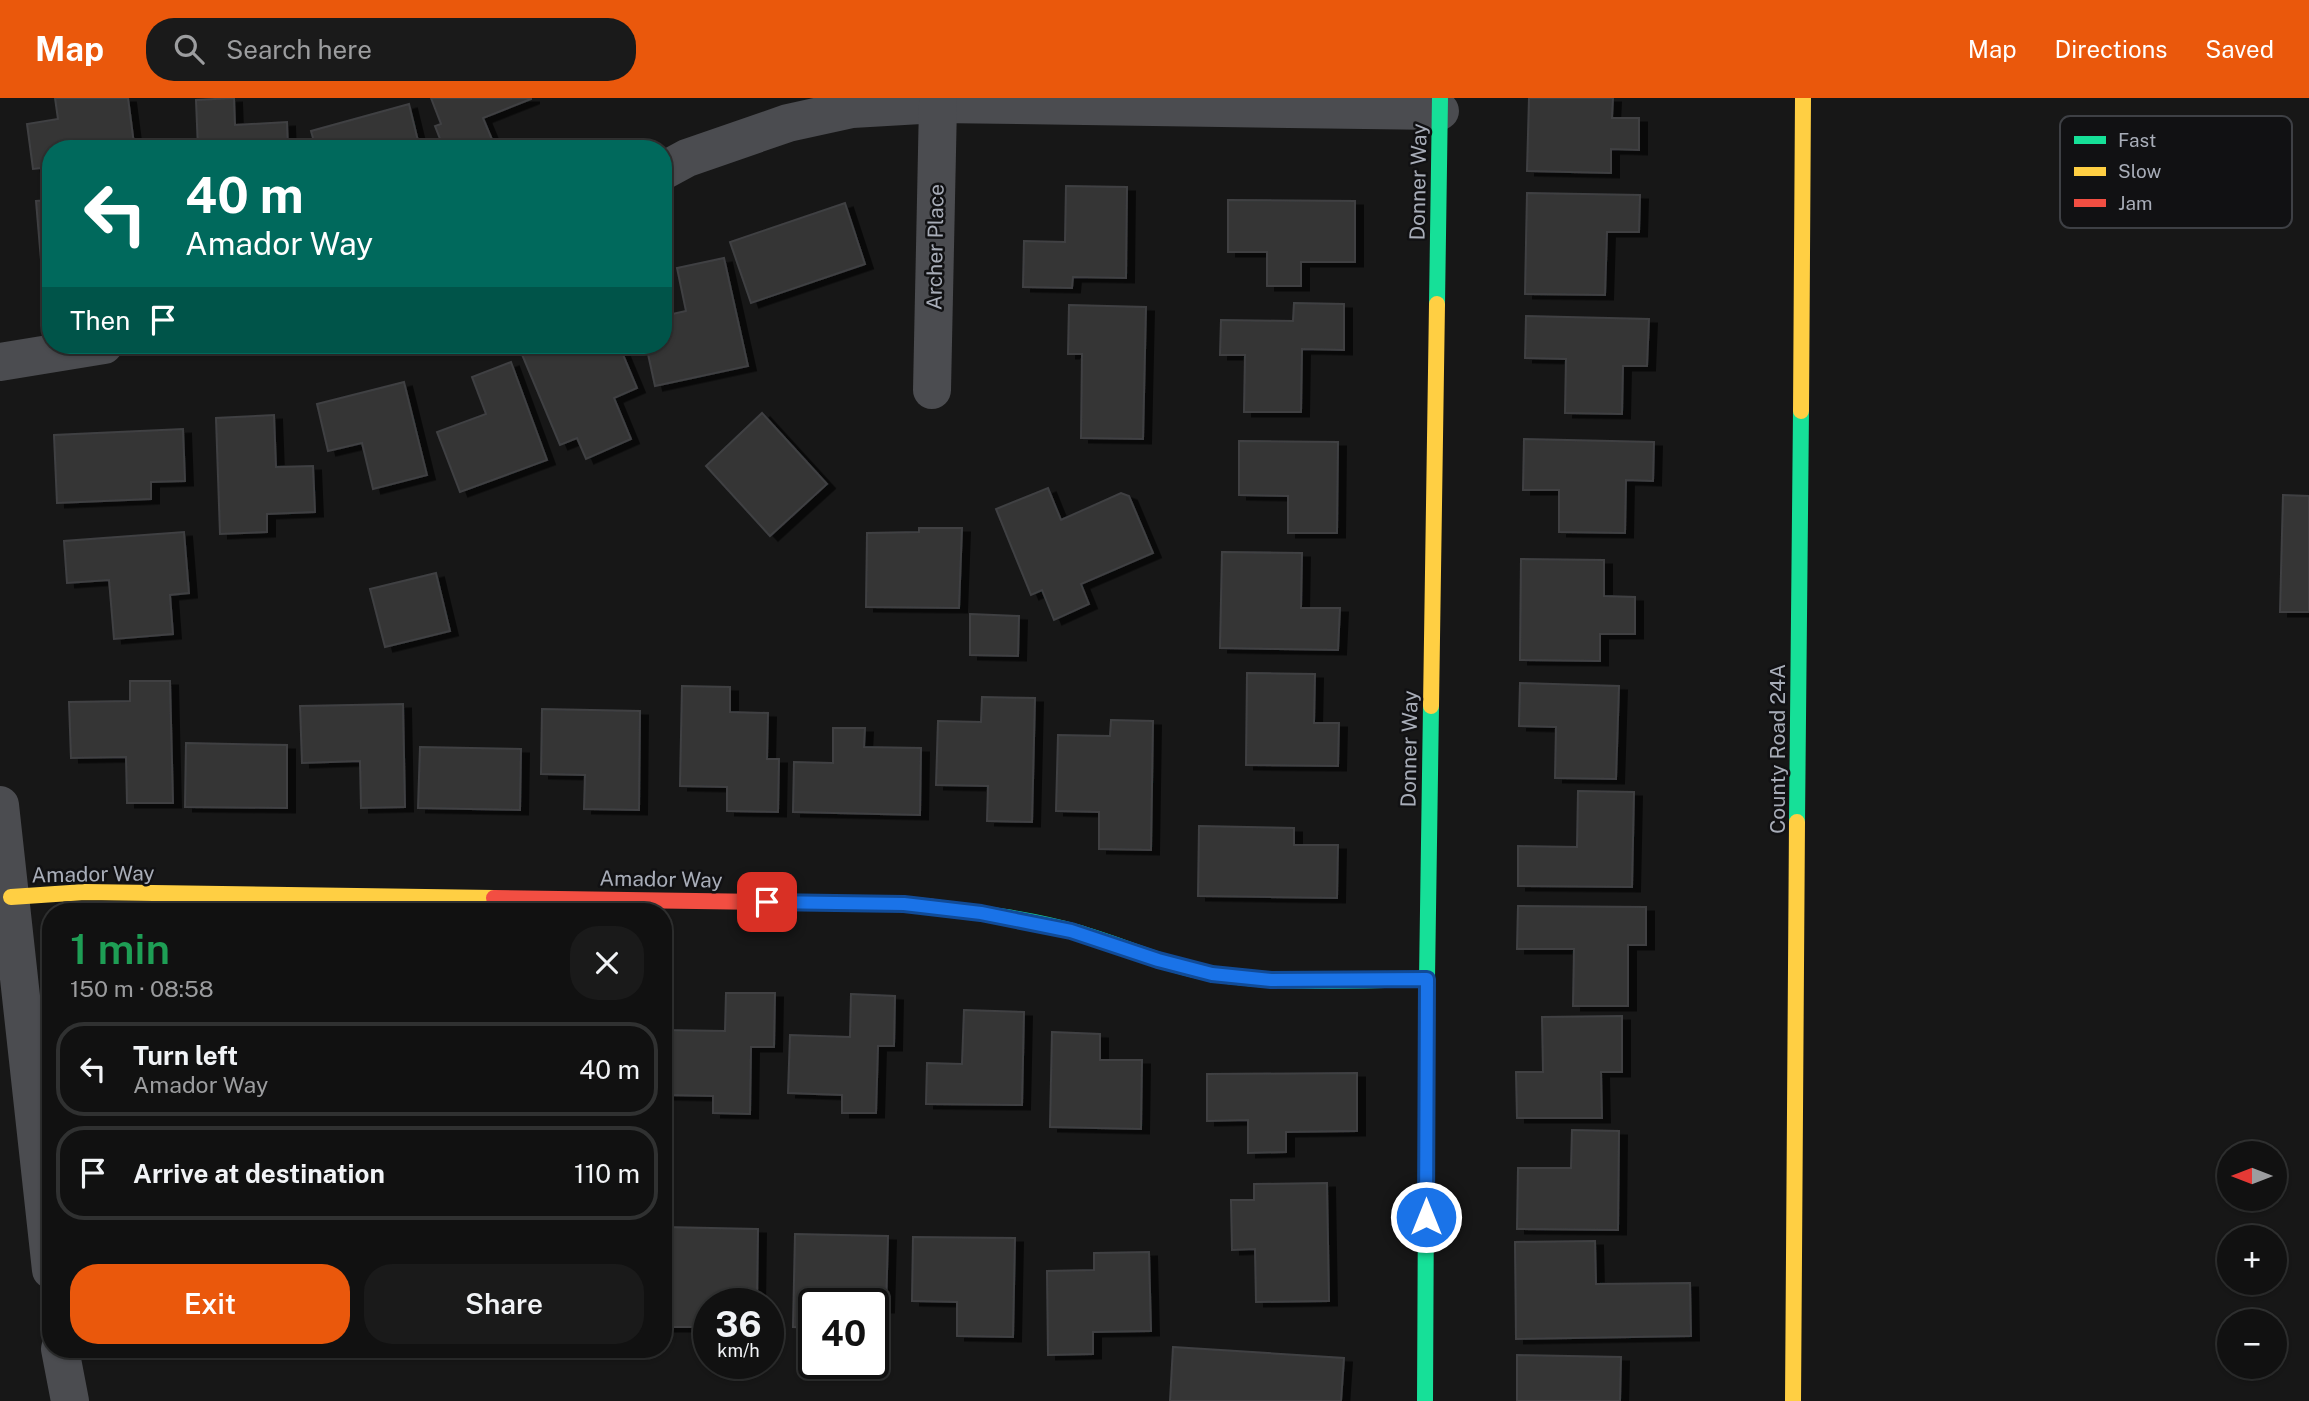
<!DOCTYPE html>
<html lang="en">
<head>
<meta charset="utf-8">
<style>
  :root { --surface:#111; --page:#1a1a1a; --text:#f1f3f6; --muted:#9c9d9f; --line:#303131; --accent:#ea580c }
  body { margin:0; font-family:"Public Sans",sans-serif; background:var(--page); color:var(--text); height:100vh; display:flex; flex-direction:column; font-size:26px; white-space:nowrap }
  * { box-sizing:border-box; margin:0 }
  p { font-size:23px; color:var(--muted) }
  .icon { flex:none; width:38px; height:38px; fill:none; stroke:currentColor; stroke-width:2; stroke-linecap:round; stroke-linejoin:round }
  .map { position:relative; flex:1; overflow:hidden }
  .side { position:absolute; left:42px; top:805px; width:630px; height:455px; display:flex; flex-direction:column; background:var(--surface); border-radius:28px; box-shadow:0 2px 5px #0004,0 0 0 2px var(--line) }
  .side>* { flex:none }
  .guide { position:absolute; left:42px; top:42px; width:630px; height:214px; border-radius:28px; box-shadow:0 2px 5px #0004,0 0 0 2px var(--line); background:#00695c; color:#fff; overflow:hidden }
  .needle { width:46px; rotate:270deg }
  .controls { position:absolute; left:2217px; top:1043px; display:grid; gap:14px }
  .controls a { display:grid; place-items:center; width:70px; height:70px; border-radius:50%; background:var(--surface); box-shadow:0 2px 5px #0004,0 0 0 2px var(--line); font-size:35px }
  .speed { position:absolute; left:693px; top:1190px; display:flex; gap:14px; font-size:35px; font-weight:700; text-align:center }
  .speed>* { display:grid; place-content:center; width:91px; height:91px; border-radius:50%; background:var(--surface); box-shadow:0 2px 5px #0004,0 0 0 2px var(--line); line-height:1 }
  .speed small { font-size:18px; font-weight:400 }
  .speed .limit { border:4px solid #111; border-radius:10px; background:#fff; color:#111 }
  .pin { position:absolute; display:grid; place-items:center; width:60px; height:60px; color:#fff; margin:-30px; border-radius:14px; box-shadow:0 4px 10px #0006 }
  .me { position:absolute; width:77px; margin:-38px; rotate:0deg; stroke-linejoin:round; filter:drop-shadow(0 0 5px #0008) }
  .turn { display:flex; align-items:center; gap:24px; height:147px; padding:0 28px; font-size:32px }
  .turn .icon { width:91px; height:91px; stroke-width:2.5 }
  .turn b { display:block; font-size:49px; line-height:60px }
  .then { display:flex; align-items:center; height:66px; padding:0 28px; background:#0003; gap:14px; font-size:26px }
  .round { display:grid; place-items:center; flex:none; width:74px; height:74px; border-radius:28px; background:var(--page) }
  .head { display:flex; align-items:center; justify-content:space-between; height:119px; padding:0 28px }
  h1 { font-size:42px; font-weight:600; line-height:52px; color:#1e9e55 }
  .action { display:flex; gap:14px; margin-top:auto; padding:14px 28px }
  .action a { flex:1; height:80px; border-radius:28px; background:var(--accent); color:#fff; font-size:28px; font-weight:600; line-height:80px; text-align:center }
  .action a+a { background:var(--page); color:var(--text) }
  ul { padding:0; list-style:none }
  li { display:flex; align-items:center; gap:21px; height:94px; margin:0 14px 10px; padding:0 14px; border:4px solid var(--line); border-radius:28px }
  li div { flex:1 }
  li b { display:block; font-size:26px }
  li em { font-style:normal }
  header { display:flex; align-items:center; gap:42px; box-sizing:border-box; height:98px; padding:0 35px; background:var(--accent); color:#fff }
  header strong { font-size:33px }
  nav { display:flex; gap:38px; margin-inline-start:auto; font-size:24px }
  .search { width:490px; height:63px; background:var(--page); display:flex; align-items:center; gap:18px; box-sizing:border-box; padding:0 24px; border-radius:28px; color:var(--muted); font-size:26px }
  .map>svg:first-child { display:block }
  .building { fill:#353536; stroke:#3f4043; stroke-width:2; filter:url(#shadow) }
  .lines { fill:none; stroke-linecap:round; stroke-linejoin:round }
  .street { stroke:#4b4c50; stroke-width:38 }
  .fast { stroke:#16e098; stroke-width:16 }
  .slow { stroke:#ffcf43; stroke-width:16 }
  .jam { stroke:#f24e42; stroke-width:16 }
  .route-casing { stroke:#114b97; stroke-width:18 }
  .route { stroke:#1a73e8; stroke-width:12 }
  .labels { text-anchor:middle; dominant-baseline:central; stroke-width:5; stroke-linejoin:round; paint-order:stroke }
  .street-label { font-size:21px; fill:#a8adb8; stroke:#111113 }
  .key { fill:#111113; stroke:#3e4045; stroke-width:2 }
  .key-label { font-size:19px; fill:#a8adb8 }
</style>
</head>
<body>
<header>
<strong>Map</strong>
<div class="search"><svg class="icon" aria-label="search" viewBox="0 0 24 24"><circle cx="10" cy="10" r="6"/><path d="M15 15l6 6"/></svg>Search here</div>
<nav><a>Map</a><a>Directions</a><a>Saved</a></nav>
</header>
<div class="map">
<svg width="2309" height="1303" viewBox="0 0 2309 1303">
  <defs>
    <filter id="shadow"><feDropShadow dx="8" dy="4.5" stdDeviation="0" flood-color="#0009"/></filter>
  </defs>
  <rect width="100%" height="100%" fill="#171717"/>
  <!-- building -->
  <g class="building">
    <polygon points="55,0 128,0 134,46 99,51 51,51 51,69 33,71 27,26 58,21"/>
    <polygon points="234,0 235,27 287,24 288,51 198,51 196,2"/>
    <polygon points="431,0 531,0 531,1 483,20 496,51 444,51 435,28 441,26"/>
    <polygon points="1529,0 1613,0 1612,20 1639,20 1639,52 1611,51 1611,75 1527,73"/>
    <polygon points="409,6 420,51 316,51 311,33"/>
    <polygon points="1066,88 1127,89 1126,180 1073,179 1072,190 1023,189 1024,143 1065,144"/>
    <polygon points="1527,95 1640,97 1639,134 1607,134 1605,197 1525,196"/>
    <polygon points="51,102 51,161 41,162 36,103"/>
    <polygon points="1228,102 1355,103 1355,164 1301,164 1301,188 1267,188 1267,154 1228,154"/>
    <polygon points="845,105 865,166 751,205 730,144"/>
    <polygon points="724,160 748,268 655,288 646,247 663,247 663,218 686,213 677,170"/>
    <polygon points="1294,205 1344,206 1344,252 1302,251 1301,314 1244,314 1245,257 1220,257 1221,222 1293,223"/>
    <polygon points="1069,207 1146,209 1143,341 1081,340 1082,256 1068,256"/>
    <polygon points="1526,218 1649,221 1647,268 1623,268 1622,316 1565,315 1566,261 1525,260"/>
    <polygon points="518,247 619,247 637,290 614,300 631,341 586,361 577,340 560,347"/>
    <polygon points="511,264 547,362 460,394 437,334 486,316 472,279"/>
    <polygon points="404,284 427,377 373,391 362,345 328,353 317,306"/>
    <polygon points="762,315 827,386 770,438 706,368"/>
    <polygon points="274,317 276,369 313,368 315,414 267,416 267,434 220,436 216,320"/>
    <polygon points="183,331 185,383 151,384 151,401 57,405 54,337"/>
    <polygon points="1524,341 1654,344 1653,383 1626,382 1625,435 1559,434 1559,392 1523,392"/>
    <polygon points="1239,343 1338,344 1337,435 1288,435 1288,398 1239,397"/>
    <polygon points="1048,390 1061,422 1121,395 1129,398 1153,455 1081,486 1089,506 1054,522 1042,492 1031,497 996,411"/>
    <polygon points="2283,397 2309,398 2309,514 2280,514"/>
    <polygon points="919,430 962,430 959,510 866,509 867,435 919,434"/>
    <polygon points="184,434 189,495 170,497 173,536 114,541 109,482 67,485 64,443"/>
    <polygon points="1222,454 1302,455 1301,510 1340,510 1338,552 1220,550"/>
    <polygon points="1521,461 1604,462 1604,498 1635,499 1635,536 1600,536 1600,563 1520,562"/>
    <polygon points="436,475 450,533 385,549 370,491"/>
    <polygon points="970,516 1019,518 1018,558 970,557"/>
    <polygon points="1247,575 1315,576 1314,625 1339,625 1338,668 1246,667"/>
    <polygon points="130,583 170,583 173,705 127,705 126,659 71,660 69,604 130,603"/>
    <polygon points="1520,585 1619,588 1616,681 1555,680 1556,629 1519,628"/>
    <polygon points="682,588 730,589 730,614 768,615 767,661 779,661 778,714 727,713 727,689 680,688"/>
    <polygon points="982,599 1035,600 1032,724 987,723 988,688 936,687 938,623 981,624"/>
    <polygon points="403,606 405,709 361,710 360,663 302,665 300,608"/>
    <polygon points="542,611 640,613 639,712 584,711 585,677 541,676"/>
    <polygon points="1111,622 1153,623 1151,752 1099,751 1099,714 1056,713 1058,637 1110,638"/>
    <polygon points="833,630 865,630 864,649 921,650 920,717 793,714 794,664 833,665"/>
    <polygon points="186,645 287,647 287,710 185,709"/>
    <polygon points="420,649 521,651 520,712 418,710"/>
    <polygon points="1578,693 1634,694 1632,789 1518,788 1518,748 1577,749"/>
    <polygon points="1199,728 1294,730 1294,747 1338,747 1337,800 1198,798"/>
    <polygon points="1518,808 1646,809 1646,847 1628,847 1628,908 1573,908 1574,851 1517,851"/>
    <polygon points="726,895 775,895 774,949 751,949 750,1016 713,1015 713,998 663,997 663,932 725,933"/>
    <polygon points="851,896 895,898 894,948 878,948 876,1015 842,1015 842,997 788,995 790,937 850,939"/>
    <polygon points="964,912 1024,914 1022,1007 926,1006 927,965 962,966"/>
    <polygon points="1622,918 1622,974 1601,974 1602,1020 1517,1020 1516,974 1543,974 1542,919"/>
    <polygon points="1052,934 1100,936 1100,962 1142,962 1141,1031 1050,1029"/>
    <polygon points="1357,975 1357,1033 1286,1034 1286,1054 1248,1055 1248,1022 1207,1023 1207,976"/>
    <polygon points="1572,1032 1619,1033 1618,1132 1517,1131 1518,1070 1571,1070"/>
    <polygon points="1327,1085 1329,1203 1256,1204 1255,1151 1232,1152 1231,1102 1254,1102 1254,1086"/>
    <polygon points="664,1129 758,1131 757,1206 709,1206 709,1229 663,1229"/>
    <polygon points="795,1136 888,1138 886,1210 873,1210 873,1206 814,1206 814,1230 793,1229"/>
    <polygon points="913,1139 1015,1140 1013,1239 957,1238 957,1204 912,1203"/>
    <polygon points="1595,1143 1596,1186 1690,1185 1691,1238 1516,1241 1515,1144"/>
    <polygon points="1149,1154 1151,1233 1093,1234 1093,1256 1048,1257 1047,1173 1094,1172 1094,1155"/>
    <polygon points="1173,1249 1344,1260 1341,1303 1170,1303"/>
    <polygon points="1517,1257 1621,1259 1620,1303 1517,1303"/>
  </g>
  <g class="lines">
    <!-- street -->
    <g class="street">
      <polyline points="663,73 687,60 788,25 852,11 938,6 1440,13"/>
      <polyline points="0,264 104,247"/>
      <polyline points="932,292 938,6"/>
      <polyline points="0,707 51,1172"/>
      <polyline points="60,1251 70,1303"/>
    </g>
    <!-- fast -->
    <g class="fast">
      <polyline points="1437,206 1440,0"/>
      <polyline points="1797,724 1801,313"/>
      <path d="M934,809C981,815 1030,821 1076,834C1122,847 1166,868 1214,876C1284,887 1356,882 1427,881"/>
      <polyline points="1425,1303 1427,881 1431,608"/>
    </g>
    <!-- slow -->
    <g class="slow">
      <polyline points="1801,313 1803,0"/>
      <polyline points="1431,608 1437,206"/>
      <polyline points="11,799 85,794 494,800"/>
      <polyline points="1793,1303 1797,724"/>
    </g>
    <!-- jam -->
    <polyline class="jam" points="494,800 904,806 934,809"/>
  </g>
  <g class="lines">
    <!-- route casing -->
    <g class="route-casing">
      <polyline id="route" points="767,804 904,806 981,815 1071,833 1158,862 1212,876 1271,882 1427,881 1426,1119"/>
    </g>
    <!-- route -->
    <use href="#route" class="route"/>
  </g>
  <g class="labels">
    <!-- street labels -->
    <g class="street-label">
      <text transform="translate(1418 84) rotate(-89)">Donner Way</text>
      <text transform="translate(935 149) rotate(-89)">Archer Place</text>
      <text transform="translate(1409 651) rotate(-89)">Donner Way</text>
      <text transform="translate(1777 651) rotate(-90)">County Road 24A</text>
      <text transform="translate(93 776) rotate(-1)">Amador Way</text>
      <text transform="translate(661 781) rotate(1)">Amador Way</text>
    </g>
  </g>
  <!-- legend -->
  <rect x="2060" y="18" width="232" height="112" rx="10" class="key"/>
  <rect x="2074" y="38" width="32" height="8" fill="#16e098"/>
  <rect x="2074" y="69" width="32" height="9" fill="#ffcf43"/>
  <rect x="2074" y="101" width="32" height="8" fill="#f24e42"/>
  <g class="key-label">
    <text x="2118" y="49">Fast</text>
    <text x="2118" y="80">Slow</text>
    <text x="2118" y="112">Jam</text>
  </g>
</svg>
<div class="controls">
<a><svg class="needle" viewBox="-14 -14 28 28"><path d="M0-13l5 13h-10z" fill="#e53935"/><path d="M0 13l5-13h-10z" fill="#9c9d9f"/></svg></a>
<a>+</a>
<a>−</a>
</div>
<div class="speed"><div>36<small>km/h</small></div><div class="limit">40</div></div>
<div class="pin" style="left:767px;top:804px;background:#d93025"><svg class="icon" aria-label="arrive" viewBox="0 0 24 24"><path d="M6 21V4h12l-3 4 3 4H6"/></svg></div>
<svg class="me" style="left:1426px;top:1119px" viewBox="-20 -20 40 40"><circle r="17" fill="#1a73e8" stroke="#fff" stroke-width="3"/><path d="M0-11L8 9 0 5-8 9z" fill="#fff"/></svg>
<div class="guide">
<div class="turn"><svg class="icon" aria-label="left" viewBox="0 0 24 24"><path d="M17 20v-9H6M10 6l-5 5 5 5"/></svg><div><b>40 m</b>Amador Way</div></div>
<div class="then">Then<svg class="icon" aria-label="arrive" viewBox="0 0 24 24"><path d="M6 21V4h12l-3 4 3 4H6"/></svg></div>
</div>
<section class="side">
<div class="head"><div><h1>1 min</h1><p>150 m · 08:58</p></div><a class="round"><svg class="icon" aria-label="close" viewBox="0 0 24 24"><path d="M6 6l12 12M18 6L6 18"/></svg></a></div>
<ul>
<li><svg class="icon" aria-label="left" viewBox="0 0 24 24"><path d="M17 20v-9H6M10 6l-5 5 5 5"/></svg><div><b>Turn left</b><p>Amador Way</p></div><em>40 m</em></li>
<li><svg class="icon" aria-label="arrive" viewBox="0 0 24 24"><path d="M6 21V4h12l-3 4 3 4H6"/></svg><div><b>Arrive at destination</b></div><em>110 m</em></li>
</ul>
<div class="action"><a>Exit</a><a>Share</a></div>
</section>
</div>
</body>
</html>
